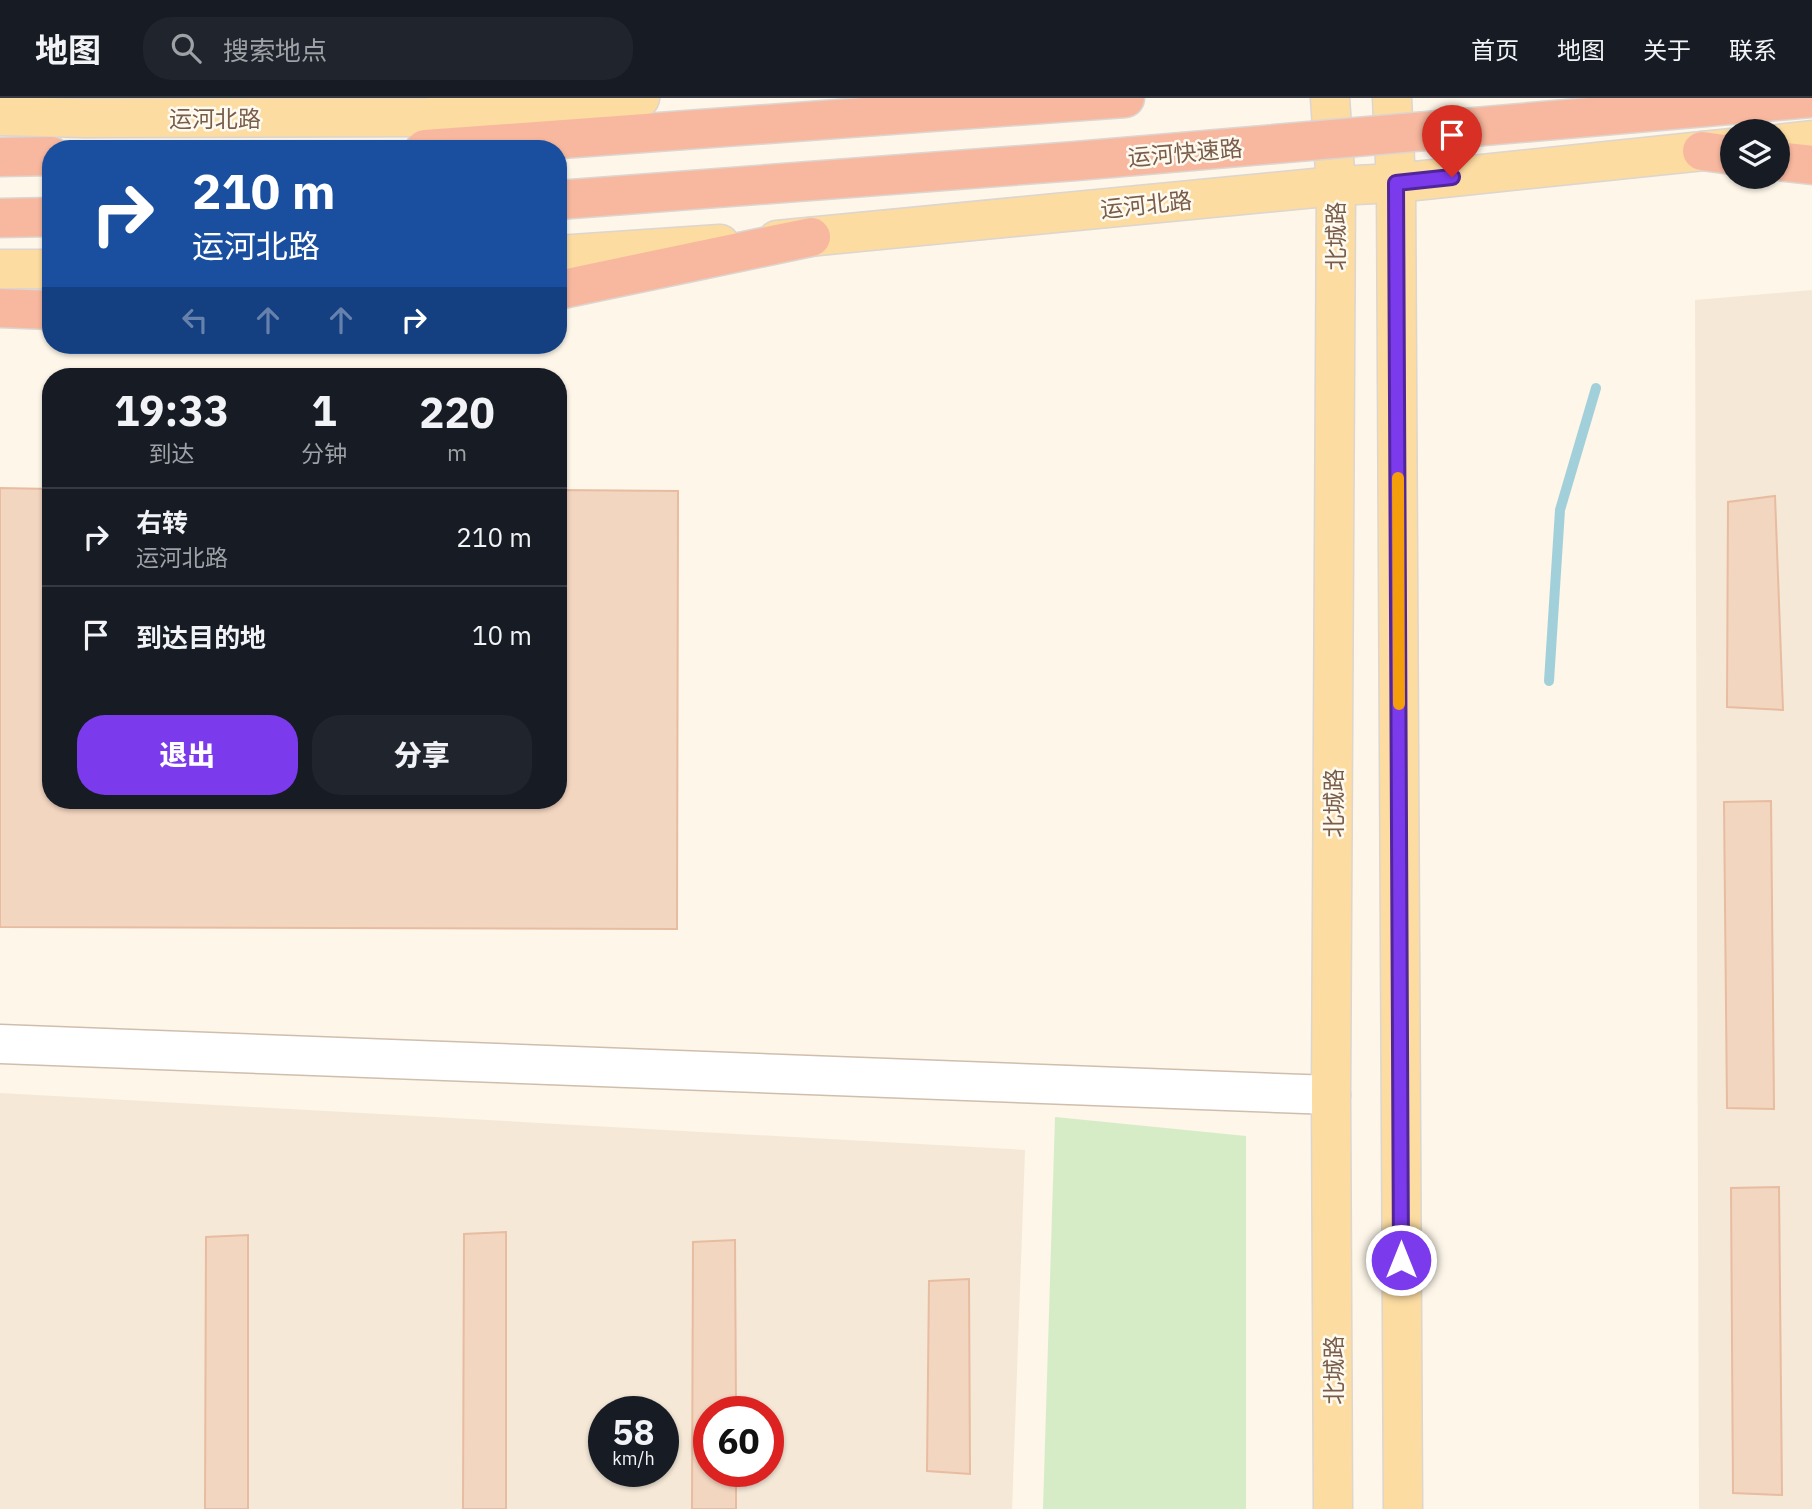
<!DOCTYPE html>
<html lang="zh">
<head>
<meta charset="utf-8">
<style>
  :root { --surface:#171b24; --page:#20242c; --text:#f1f3f6; --muted:#9ea1a6; --line:#363941; --accent:#7c3aed }
  body { margin:0; font-family:"IBM Plex Sans","Noto Sans SC",sans-serif; background:var(--page); color:var(--text); height:100vh; display:flex; flex-direction:column; font-size:26px; white-space:nowrap }
  * { box-sizing:border-box; margin:0 }
  p { font-size:23px; color:var(--muted) }
  .icon { flex:none; width:38px; height:38px; fill:none; stroke:currentColor; stroke-width:2; stroke-linecap:round; stroke-linejoin:round }
  .map { position:relative; flex:1; overflow:hidden }
  .panel { position:absolute; left:42px; top:270px; width:525px; height:441px; display:flex; flex-direction:column; background:var(--surface); border-radius:28px; box-shadow:0 2px 5px #0004 }
  .panel>* { flex:none }
  .guide { position:absolute; left:42px; top:42px; width:525px; height:214px; border-radius:28px; box-shadow:0 2px 5px #0004; background:#1a4fa0; color:#fff; overflow:hidden }
  .tools { position:absolute; left:1720px; top:21px; display:grid; gap:14px }
  .tools a { display:grid; place-items:center; width:70px; height:70px; border-radius:50%; background:var(--surface); box-shadow:0 2px 5px #0004; font-size:35px }
  .speed { position:absolute; left:588px; top:1298px; display:flex; gap:14px; font-size:35px; font-weight:700; text-align:center }
  .speed>* { display:grid; place-content:center; width:91px; height:91px; border-radius:50%; background:var(--surface); box-shadow:0 2px 5px #0004; line-height:1 }
  .speed small { font-size:18px; font-weight:400 }
  .speed .limit { border:10px solid #d22; background:#fff; color:#111 }
  .pin { position:absolute; display:grid; place-items:center; width:60px; height:60px; color:#fff; margin:-72px -30px; border-radius:50% 50% 50% 0; rotate:-45deg; box-shadow:0 0 7px #0007 }
  .pin .icon { rotate:45deg }
  .me { position:absolute; width:77px; margin:-38px; rotate:0deg; stroke-linejoin:round; filter:drop-shadow(0 0 5px #0008) }
  .turn { display:flex; align-items:center; gap:24px; height:147px; padding:0 35px; font-size:32px }
  .turn .icon { width:91px; height:91px; stroke-width:2.5 }
  .turn b { display:block; font-size:49px; line-height:60px }
  .lanes { display:flex; align-items:center; height:66px; padding:0 35px; background:#0003; justify-content:center; gap:35px; direction:ltr }
  .lanes .off { opacity:.35 }
  .eta { display:flex; justify-content:space-evenly; align-items:center; height:119px; text-align:center }
  .eta b { font-size:42px; font-weight:800; line-height:49px }
  .action { display:flex; gap:14px; margin-top:auto; padding:14px 35px }
  .action a { flex:1; height:80px; border-radius:28px; background:var(--accent); color:#fff; font-size:28px; font-weight:800; line-height:80px; text-align:center }
  .action a+a { background:var(--page); color:var(--text) }
  ul { padding:0; list-style:none }
  li { display:flex; align-items:center; gap:21px; height:98px; padding:0 35px; border-top:2px solid var(--line) }
  li div { flex:1 }
  li b { display:block; font-size:26px }
  li em { font-style:normal }
  header { display:flex; align-items:center; gap:42px; box-sizing:border-box; height:98px; padding:0 35px; background:var(--surface); border-bottom:2px solid var(--line) }
  header strong { font-size:33px }
  nav { display:flex; gap:38px; margin-inline-start:auto; font-size:24px }
  .search { width:490px; height:63px; background:var(--page); display:flex; align-items:center; gap:18px; box-sizing:border-box; padding:0 24px; border-radius:28px; color:var(--muted); font-size:26px }
  .map>svg:first-child { display:block }
  .residential { fill:#f5e8d7; fill-rule:evenodd }
  .green { fill:#d5ecc6 }
  .lines { fill:none; stroke-linecap:round; stroke-linejoin:round }
  .stream { stroke:#a2d0da; stroke-width:10 }
  .building { fill:#f3d6c0; stroke:#e7bca0; stroke-width:2 }
  .minor-casing { stroke:#d0bead; stroke-width:41 }
  .major-casing { stroke:#dcd5d0; stroke-width:41 }
  .highway-casing { stroke:#dcd5d0; stroke-width:41 }
  .minor { stroke:#fff; stroke-width:38 }
  .major { stroke:#fcdca1; stroke-width:38 }
  .highway { stroke:#f8b89f; stroke-width:38 }
  .highway-bridge-casing { stroke:#dcd5d0; stroke-width:41; stroke-linecap:butt }
  .highway-bridge { stroke:#f8b89f; stroke-width:38 }
  .route-casing { stroke:#51269a; stroke-width:18 }
  .route { stroke:#7c3aed; stroke-width:12 }
  .slow { stroke:#f59e0b; stroke-width:12 }
  .labels { text-anchor:middle; dominant-baseline:central; stroke-width:5; stroke-linejoin:round; paint-order:stroke }
  .street-label { font-size:23px; fill:#795d4b; stroke:#fffaf0 }
</style>
</head>
<body>
<header>
<strong>地图</strong>
<div class="search"><svg class="icon" aria-label="search" viewBox="0 0 24 24"><circle cx="10" cy="10" r="6"/><path d="M15 15l6 6"/></svg>搜索地点</div>
<nav><a>首页</a><a>地图</a><a>关于</a><a>联系</a></nav>
</header>
<div class="map">
<svg width="1812" height="1411" viewBox="0 0 1812 1411">
  <rect width="100%" height="100%" fill="#fdf6e9"/>
  <!-- residential -->
  <g class="residential">
    <polygon points="1812,192 1812,1411 1699,1411 1695,202"/>
    <path d="M0,995L1025,1052L1012,1411H0ZM604,1314H663V1374H604ZM709,1314H768V1374H709Z"/>
  </g>
  <!-- green -->
  <polygon class="green" points="1055,1019 1246,1038 1246,1411 1043,1411"/>
  <g class="lines">
    <!-- stream -->
    <polyline class="stream" points="1549,583 1560,412 1596,290"/>
  </g>
  <!-- building -->
  <g class="building">
    <polygon points="0,390 51,391 51,702 558,702 558,392 678,393 677,831 0,829"/>
    <polygon points="1775,398 1783,612 1727,609 1728,404"/>
    <polygon points="1771,703 1774,1011 1727,1010 1724,704"/>
    <polygon points="1779,1089 1782,1397 1733,1395 1731,1090"/>
    <polygon points="506,1134 506,1411 463,1411 464,1136"/>
    <polygon points="248,1137 248,1411 205,1411 206,1139"/>
    <polygon points="735,1142 736,1314 709,1314 709,1374 736,1374 736,1411 692,1411 693,1144"/>
    <polygon points="969,1181 970,1376 927,1373 929,1183"/>
  </g>
  <g class="lines">
    <!-- minor casing -->
    <g class="minor-casing">
      <polyline id="minor" points="0,946 1331,997"/>
    </g>
    <!-- major casing -->
    <g class="major-casing">
      <g id="major">
        <polyline points="1330,0 1336,88 1331,997 1333,1411"/>
        <polyline points="1392,0 1396,85 1403,1411"/>
        <polyline points="0,18 84,20 429,19 640,0"/>
        <polyline points="1778,46 1812,42"/>
        <polyline points="777,142 1336,88 1396,85 1732,50"/>
        <polyline points="558,157 720,146"/>
        <polyline points="0,171 51,171"/>
      </g>
    </g>
    <!-- highway casing -->
    <g class="highway-casing">
      <g id="highway">
        <polyline points="425,51 1125,0"/>
        <polyline points="1702,53 1732,57"/>
        <polyline points="0,59 51,58"/>
        <polyline points="1778,63 1812,67"/>
        <polyline points="0,120 51,119"/>
        <polyline points="558,192 811,139"/>
        <polyline points="0,210 51,212"/>
      </g>
    </g>
    <!-- minor -->
    <use href="#minor" class="minor"/>
    <!-- major -->
    <use href="#major" class="major"/>
    <!-- highway -->
    <use href="#highway" class="highway"/>
    <!-- highway-bridge casing -->
    <g class="highway-bridge-casing">
      <polyline id="highway-bridge" points="558,102 1076,63 1812,0"/>
    </g>
    <!-- highway-bridge -->
    <use href="#highway-bridge" class="highway-bridge"/>
  </g>
  <g class="lines">
    <!-- route casing -->
    <g class="route-casing">
      <polyline id="route" points="1401,1162 1396,85 1452,79"/>
    </g>
    <!-- route -->
    <use href="#route" class="route"/>
    <!-- slow -->
    <polyline class="slow" points="1398,380 1399,606"/>
  </g>
  <g class="labels">
    <!-- street labels -->
    <g class="street-label">
      <text x="215" y="20">运河北路</text>
      <text transform="translate(1185 54) rotate(-5)">运河快速路</text>
      <text transform="translate(1146 106) rotate(-6)">运河北路</text>
      <text transform="translate(1335 138) rotate(-90)">北城路</text>
      <text transform="translate(1333 705) rotate(-90)">北城路</text>
      <text transform="translate(1333 1272) rotate(-90)">北城路</text>
    </g>
  </g>
</svg>
<div class="tools">
<a><svg class="icon" aria-label="layers" viewBox="0 0 24 24"><path d="M12 4l9 5-9 5-9-5zM3 14l9 5 9-5"/></svg></a>
</div>
<div class="speed"><div>58<small>km/h</small></div><div class="limit">60</div></div>
<div class="pin" style="left:1452px;top:79px;background:#d93025"><svg class="icon" aria-label="arrive" viewBox="0 0 24 24"><path d="M6 21V4h12l-3 4 3 4H6"/></svg></div>
<svg class="me" style="left:1401px;top:1162px" viewBox="-20 -20 40 40"><circle r="17" fill="#7c3aed" stroke="#fff" stroke-width="3"/><path d="M0-11L8 9 0 5-8 9z" fill="#fff"/></svg>
<div class="guide">
<div class="turn"><svg class="icon" aria-label="right" viewBox="0 0 24 24"><path d="M7 20v-9h11M14 6l5 5-5 5"/></svg><div><b>210 m</b>运河北路</div></div>
<div class="lanes"><svg class="icon off" aria-label="left" viewBox="0 0 24 24"><path d="M17 20v-9H6M10 6l-5 5 5 5"/></svg><svg class="icon off" aria-label="ahead" viewBox="0 0 24 24"><path d="M12 20V5M6 11l6-6 6 6"/></svg><svg class="icon off" aria-label="ahead" viewBox="0 0 24 24"><path d="M12 20V5M6 11l6-6 6 6"/></svg><svg class="icon" aria-label="right" viewBox="0 0 24 24"><path d="M7 20v-9h11M14 6l5 5-5 5"/></svg></div>
</div>
<section class="panel">
<div class="eta">
<div><b>19:33</b><p>到达</p></div>
<div><b>1</b><p>分钟</p></div>
<div><b>220</b><p>m</p></div>
</div>
<ul>
<li><svg class="icon" aria-label="right" viewBox="0 0 24 24"><path d="M7 20v-9h11M14 6l5 5-5 5"/></svg><div><b>右转</b><p>运河北路</p></div><em>210 m</em></li>
<li><svg class="icon" aria-label="arrive" viewBox="0 0 24 24"><path d="M6 21V4h12l-3 4 3 4H6"/></svg><div><b>到达目的地</b></div><em>10 m</em></li>
</ul>
<div class="action"><a>退出</a><a>分享</a></div>
</section>
</div>
</body>
</html>
